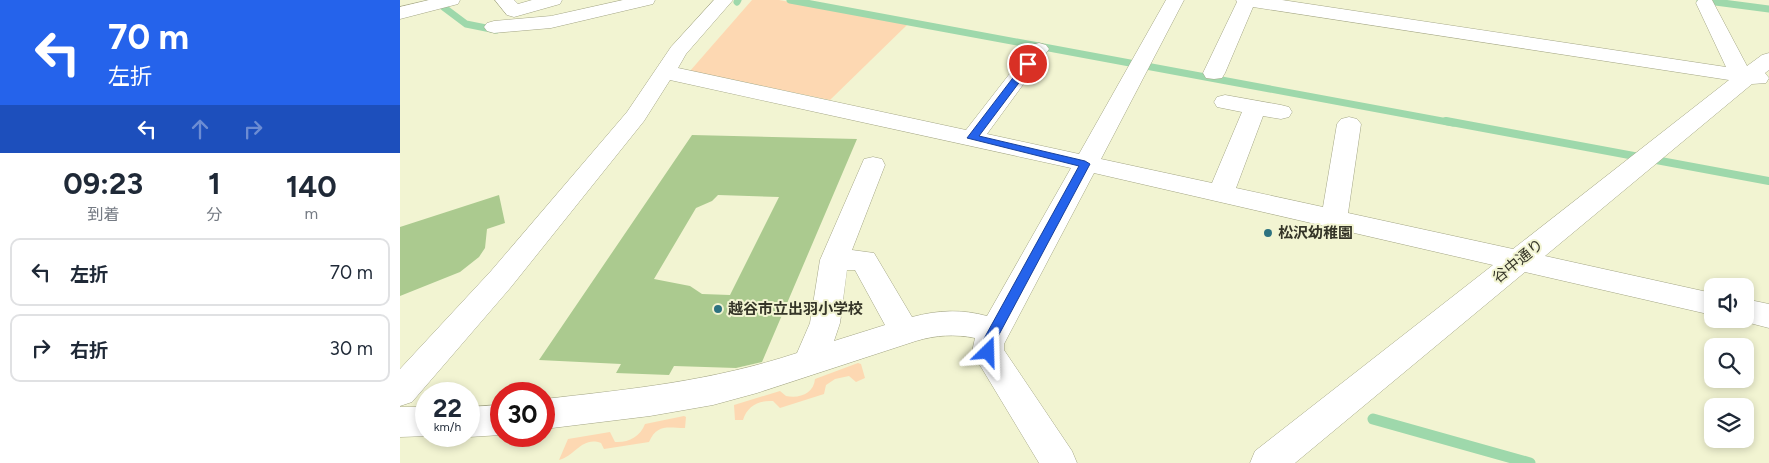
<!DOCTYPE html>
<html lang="ja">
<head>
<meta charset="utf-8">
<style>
  :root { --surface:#fff; --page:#f6f6f7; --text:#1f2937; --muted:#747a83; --line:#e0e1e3 }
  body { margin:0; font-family:Figtree,"Noto Sans JP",sans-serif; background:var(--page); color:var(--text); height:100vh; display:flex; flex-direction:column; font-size:19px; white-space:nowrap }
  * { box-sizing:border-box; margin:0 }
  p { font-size:16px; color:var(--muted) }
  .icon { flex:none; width:28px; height:28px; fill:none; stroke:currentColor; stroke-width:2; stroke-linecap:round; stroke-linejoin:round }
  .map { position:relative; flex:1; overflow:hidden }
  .side { display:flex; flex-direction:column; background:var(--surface); width:400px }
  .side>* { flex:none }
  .hud { background:#2563eb; color:#fff; overflow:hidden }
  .buttons { position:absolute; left:1304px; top:278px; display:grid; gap:10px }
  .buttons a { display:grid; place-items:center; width:50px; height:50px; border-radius:10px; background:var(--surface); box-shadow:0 2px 8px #0003; font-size:25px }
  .speed { position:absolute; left:15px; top:382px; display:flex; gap:10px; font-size:25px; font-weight:700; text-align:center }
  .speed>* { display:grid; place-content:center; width:65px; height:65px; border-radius:50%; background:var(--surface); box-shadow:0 2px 8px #0003; line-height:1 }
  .speed small { font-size:12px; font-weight:400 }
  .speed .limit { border:8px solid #d22; background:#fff; color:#111 }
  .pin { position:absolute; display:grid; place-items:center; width:42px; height:42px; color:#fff; margin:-21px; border:2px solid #fff; border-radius:50%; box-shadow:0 1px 5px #0007 }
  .me { position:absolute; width:55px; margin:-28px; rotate:22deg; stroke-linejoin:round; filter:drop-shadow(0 0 4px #0008) }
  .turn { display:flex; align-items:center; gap:18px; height:105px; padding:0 25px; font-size:22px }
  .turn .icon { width:65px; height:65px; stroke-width:2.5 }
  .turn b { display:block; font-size:35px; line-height:42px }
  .lanes { display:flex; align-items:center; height:48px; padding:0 25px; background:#0003; justify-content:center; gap:25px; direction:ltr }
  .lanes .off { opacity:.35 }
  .eta { display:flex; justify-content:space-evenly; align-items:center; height:85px; text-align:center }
  .eta b { font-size:30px; font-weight:700; line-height:35px }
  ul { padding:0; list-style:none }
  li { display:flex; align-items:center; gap:15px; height:68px; margin:0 10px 8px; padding:0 15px; border:2px solid var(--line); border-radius:10px }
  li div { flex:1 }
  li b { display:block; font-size:19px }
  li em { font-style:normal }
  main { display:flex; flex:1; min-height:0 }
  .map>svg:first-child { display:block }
  .green { fill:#fdd8b2 }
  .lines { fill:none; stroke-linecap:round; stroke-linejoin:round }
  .stream-far2 { stroke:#9ed8ab; stroke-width:7 }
  .stream-far1 { stroke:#9ed8ab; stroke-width:8 }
  .stream { stroke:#9ed8ab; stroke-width:11 }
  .building { fill:#abca8f; fill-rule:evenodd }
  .minor-casing { stroke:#a4a686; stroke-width:1 }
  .minor { fill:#fff; fill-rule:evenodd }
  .route { fill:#2563eb; stroke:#184099 }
  .poi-dot { fill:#2d7280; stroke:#f2f4d2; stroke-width:2 }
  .labels { text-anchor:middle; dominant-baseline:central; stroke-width:4; stroke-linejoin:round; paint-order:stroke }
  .poi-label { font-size:15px; font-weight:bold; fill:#353528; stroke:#f2f4d2; text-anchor:start }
  .street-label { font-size:15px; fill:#353528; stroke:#f2f4d2 }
</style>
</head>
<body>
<main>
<section class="side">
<div class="hud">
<div class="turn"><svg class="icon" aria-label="left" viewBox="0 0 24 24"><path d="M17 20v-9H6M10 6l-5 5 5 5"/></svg><div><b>70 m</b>左折</div></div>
<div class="lanes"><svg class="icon" aria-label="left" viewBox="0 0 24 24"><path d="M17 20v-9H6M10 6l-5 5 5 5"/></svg><svg class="icon off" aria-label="ahead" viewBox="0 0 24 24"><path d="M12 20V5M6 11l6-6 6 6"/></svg><svg class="icon off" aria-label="right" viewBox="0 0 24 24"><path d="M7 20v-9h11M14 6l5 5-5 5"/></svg></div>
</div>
<div class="eta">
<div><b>09:23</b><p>到着</p></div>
<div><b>1</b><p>分</p></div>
<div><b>140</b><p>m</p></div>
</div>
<ul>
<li><svg class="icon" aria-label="left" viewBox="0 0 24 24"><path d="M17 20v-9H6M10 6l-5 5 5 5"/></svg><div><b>左折</b></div><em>70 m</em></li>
<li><svg class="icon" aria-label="right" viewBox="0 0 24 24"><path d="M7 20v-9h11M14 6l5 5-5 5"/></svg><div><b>右折</b></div><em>30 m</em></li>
</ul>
</section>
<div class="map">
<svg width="1369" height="463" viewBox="0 0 1369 463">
  <rect width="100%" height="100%" fill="#f2f4d2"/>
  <!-- green -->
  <g class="green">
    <polygon points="352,0 379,0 508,24 430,100 290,71"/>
    <path d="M458,363L461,364L465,378L456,382L449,376L435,379L426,385L424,394L380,408L373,401C359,400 347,406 343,420H335L334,405L380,391L386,396C400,399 414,393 415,379Z"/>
    <path d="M284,416L286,417L285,428C269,428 257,423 249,442L204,449L201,443C182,436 175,456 159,460L168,439L210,432L215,442C228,443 240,437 245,424Z"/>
  </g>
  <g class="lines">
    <!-- stream-far2 -->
    <g class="stream-far2">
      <polyline points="390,0 1053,123"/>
      <polyline points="1300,0 1369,9"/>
      <polyline points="337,2 338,0"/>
      <polyline points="42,6 66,24 96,30"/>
    </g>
    <!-- stream-far1 -->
    <polyline class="stream-far1" points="1046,121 1369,181"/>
    <!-- stream -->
    <polyline class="stream" points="973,419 1130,463"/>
  </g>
  <!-- building -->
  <g class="building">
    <path d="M292,135L457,139L362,362L336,368L274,366L269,375L216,373L221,364L139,360ZM318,195L379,197L330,295L302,294L290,286L254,279L296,208L312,201Z"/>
    <polygon points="99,195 105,223 87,229 85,248 79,257 60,272 0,296 0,227"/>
  </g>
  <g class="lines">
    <!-- minor casing -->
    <g class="minor-casing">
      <g id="minor">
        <polygon points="29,0 60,0 58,4 0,19 0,7"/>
        <polygon points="95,0 114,0 118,4 132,0 162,0 160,4 114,17 107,15"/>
        <polygon points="223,0 255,0 253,4 151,28 94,33 87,31 84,27 87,23 94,21 151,16"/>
        <path d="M314,0H333L286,54L278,68L566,130L632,45L639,43L646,45L649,49L587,134L679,154L766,0H784L701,159L812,183L842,112L817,107L814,102L817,97L825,95L881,105L889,107L892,112L889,117L881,119L863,116L836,188L923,207L937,124L941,119L949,117L957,119L961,124L948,213L1113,249L1329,80L853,7L825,73L822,78L814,79L806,78L803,73L837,2L836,0H882L1326,67L1296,3L1298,0H1312L1347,66L1362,55L1369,53V70L1365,73L1369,78L1366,83L1352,84L1145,256L1312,293V315L1125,272L895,463H850L855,451L1093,265L694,173L604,344V350L672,451L677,463H639L572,352L575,338C555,334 536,335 516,341L357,393L313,405L250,416L144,429V399C233,389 312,381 397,353L410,323L420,260L464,159L473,157L482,159L485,165L452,250L474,253L512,317C538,310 562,309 587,316L671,168L270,80L244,121L111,287L12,402L0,406V369L91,271L227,112L271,47ZM447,270H455L485,325L434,341L440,323Z"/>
        <polygon points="1345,299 1369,304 1369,328 1334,319 1345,319"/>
        <polygon points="101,405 101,435 69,437 66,436 69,436 69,407"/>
        <polygon points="0,407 26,407 26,436 29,436 0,437"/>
      </g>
    </g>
    <!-- minor -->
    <use href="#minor" class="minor"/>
  </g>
  <!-- route -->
  <polygon class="route" points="628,61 633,64 579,136 685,161 690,164 594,344 592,355 588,357 581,352 581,344 679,166 567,138 625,62"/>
  <!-- markers -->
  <g class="poi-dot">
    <circle cx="868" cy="233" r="5"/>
    <circle cx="318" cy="309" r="5"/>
  </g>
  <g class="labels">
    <!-- poi labels -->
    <g class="poi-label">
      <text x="878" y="233">松沢幼稚園</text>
      <text x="328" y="309">越谷市立出羽小学校</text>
    </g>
    <!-- street labels -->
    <g class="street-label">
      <text transform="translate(1118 261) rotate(-39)">谷中通り</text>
    </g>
  </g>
</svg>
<div class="buttons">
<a><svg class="icon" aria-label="sound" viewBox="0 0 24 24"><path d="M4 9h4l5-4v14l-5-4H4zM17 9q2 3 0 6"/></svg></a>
<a><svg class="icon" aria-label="search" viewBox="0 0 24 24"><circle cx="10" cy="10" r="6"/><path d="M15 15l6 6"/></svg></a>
<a><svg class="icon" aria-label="layers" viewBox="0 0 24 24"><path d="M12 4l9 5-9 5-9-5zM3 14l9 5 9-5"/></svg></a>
</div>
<div class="speed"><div>22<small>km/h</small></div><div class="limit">30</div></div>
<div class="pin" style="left:628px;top:64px;background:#d93025"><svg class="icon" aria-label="arrive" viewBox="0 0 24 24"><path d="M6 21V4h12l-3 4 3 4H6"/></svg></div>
<svg class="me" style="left:588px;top:352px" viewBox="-20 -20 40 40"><path d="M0-17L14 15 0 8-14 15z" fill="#2563eb" stroke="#fff" stroke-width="4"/></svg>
</div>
</main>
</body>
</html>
